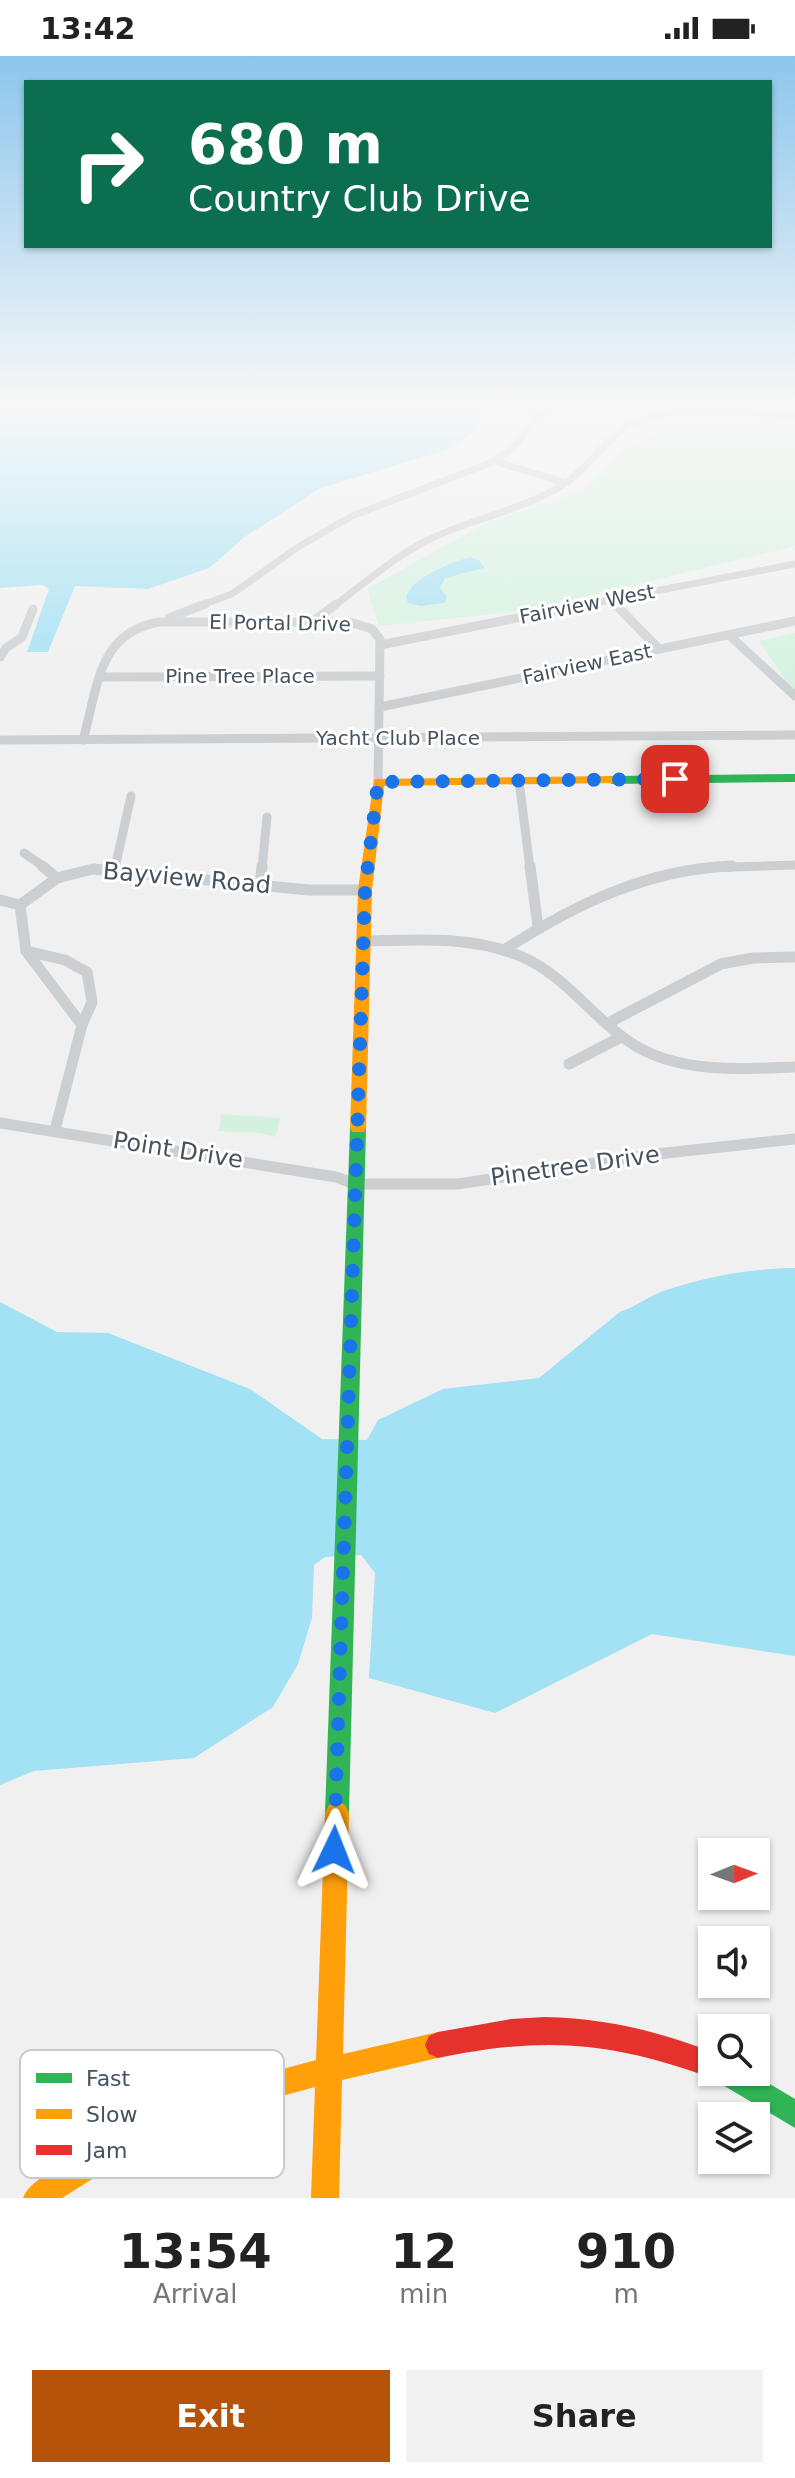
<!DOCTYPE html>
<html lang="en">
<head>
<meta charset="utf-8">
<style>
  :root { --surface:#fff; --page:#f2f2f2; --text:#222; --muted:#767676; --accent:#b45309 }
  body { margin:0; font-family:"DejaVu Sans",sans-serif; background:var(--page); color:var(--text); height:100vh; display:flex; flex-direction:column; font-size:30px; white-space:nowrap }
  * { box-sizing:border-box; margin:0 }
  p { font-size:26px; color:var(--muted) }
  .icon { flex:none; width:44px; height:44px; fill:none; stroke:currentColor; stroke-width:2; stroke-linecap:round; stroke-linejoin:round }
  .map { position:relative; height:2142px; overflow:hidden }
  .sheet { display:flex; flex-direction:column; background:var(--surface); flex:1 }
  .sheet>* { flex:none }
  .top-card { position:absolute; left:24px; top:24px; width:748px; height:168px; border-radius:0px; box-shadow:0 2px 6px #0004; background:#0b6e4f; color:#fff; overflow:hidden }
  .needle { width:52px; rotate:89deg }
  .controls { position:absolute; left:698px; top:1782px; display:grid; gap:16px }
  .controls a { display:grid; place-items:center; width:72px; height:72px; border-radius:0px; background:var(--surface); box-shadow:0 2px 6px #0004; font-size:40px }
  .pin { position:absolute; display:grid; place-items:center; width:68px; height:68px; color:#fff; margin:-34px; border-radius:16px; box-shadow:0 4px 12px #0006 }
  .me { position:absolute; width:88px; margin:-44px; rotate:2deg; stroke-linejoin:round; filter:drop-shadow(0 0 6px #0008) }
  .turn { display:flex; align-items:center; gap:28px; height:168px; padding:0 32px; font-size:36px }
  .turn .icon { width:104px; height:104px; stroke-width:2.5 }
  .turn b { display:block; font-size:56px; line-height:68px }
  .eta { display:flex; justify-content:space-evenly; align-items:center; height:136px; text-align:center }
  .eta b { font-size:48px; font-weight:600; line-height:56px }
  .button { display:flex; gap:16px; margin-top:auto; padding:16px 32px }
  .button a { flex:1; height:92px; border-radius:0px; background:var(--accent); color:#fff; font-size:32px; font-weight:600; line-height:92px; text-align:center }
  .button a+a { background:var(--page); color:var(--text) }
  .status { display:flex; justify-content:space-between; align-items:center; height:56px; padding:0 40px; background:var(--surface); direction:ltr }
  .status svg { height:22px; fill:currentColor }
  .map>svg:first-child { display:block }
  .green { fill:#d2f2df }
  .water { fill:#a3e1f4 }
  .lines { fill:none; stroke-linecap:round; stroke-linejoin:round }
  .street-far2 { stroke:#cccfd1; stroke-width:7 }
  .street-far1 { stroke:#cccfd1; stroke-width:9 }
  .street { stroke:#cccfd1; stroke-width:11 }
  .fast { fill:#30b455; fill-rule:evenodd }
  .slow { fill:#ff9f0a; fill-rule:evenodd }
  .jam { fill:#e5322d; fill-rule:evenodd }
  .route { stroke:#1a73e8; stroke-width:14; stroke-dasharray:0 25.2 }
  .labels { text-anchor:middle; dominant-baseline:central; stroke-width:6; stroke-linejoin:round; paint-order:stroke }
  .far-street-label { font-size:20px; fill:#45525f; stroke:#fff }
  .street-label { font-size:24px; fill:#45525f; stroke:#fff }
  .key { fill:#fff; stroke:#c7cbcf; stroke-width:2 }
  .key-label { font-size:22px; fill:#45525f }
</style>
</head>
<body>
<div class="status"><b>13:42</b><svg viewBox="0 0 49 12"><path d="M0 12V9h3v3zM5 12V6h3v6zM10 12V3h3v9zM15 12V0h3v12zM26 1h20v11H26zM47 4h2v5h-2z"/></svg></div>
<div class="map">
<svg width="795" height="2142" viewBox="0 0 795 2142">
  <rect width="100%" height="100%" fill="#f1f0f0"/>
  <!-- green -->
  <g class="green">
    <polygon points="684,363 795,365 795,490 529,554 379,570 367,533 482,469 584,435 623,394"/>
    <polygon points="795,577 795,638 759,585"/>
    <polygon points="221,1058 280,1062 276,1081 260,1077 219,1075"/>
  </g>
  <!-- water -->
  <g class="water">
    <polygon points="0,347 483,347 479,372 452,392 321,432 246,480 209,512 148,533 75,530 48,596 27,596 49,533 42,529 0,532"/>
    <path d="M470,501L480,505L484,512L445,522L440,532L447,541L444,547L421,550L408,547L406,541C414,520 449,508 470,501Z"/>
    <path d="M795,1212V1600L652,1578L495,1657L369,1622L375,1517L361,1499L325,1501L314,1509L312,1562L298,1608L273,1651L194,1702L34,1715L0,1729V1246L57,1276L108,1277L250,1333L322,1383L367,1384L378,1364L443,1333L539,1322L621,1255C631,1254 650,1239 664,1235C704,1221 752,1212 795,1212Z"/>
  </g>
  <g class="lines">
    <!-- street-far2 -->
    <g class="street-far2">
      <polyline points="536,347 533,361 536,363"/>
      <polyline points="494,405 566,427"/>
      <polyline points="611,544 617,550"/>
      <polyline points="199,550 232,538 298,491 352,460 490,407 512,393 536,363 565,347"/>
      <path d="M334,550C365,527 394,501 428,484C472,462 522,455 564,428C593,409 609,374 643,363C691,347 746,357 795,360"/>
      <polyline points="578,550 795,508"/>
    </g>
    <!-- street-far1 -->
    <g class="street-far1">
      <polyline points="615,548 659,593"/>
      <polyline points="169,562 205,548"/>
      <polyline points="313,565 336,548"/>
      <polyline points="729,579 795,640"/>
      <polyline points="380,589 588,548"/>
      <polyline points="0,601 6,592 22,581 33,553"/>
      <polyline points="101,621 380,620"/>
      <polyline points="380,651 795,565"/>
      <polyline points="0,684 795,679"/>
      <path d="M83,684C98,632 97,577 159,566H350L372,573L380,583L378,726"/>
      <polyline points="519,725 530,812"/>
      <polyline points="24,797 46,812"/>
      <polyline points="115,812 131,740"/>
      <polyline points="262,812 267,761"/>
      <polyline points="703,812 795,809"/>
    </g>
    <!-- street -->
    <g class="street">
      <polyline points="42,810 57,822"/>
      <polyline points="530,810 538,871"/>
      <polyline points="114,814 115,810"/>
      <polyline points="260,829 262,810"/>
      <polyline points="0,844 20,849 26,895 82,969 55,1074"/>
      <polyline points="20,849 57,822 93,813 309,834 365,834"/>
      <path d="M364,885C416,884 471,879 520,900C561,917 586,953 620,979C669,1019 736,1013 795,1011"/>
      <path d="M504,894C574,849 647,813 732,810"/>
      <polyline points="26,895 65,904 87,916 92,946 82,969"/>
      <polyline points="608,967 721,908 753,902 795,901"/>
      <polyline points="569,1008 621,981"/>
      <polyline points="0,1067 336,1121 355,1128 458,1128 647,1099 795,1083"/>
    </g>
    <!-- fast -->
    <g class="fast">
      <polygon points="795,718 795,726 612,728 606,724 612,720"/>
      <polygon points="358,1066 364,1068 366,1072 349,1757 345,1765 337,1769 329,1765 325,1757 350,1072 352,1068"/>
      <polygon points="712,2015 750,2016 795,2043 795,2072 716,2025"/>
    </g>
    <!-- slow -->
    <g class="slow">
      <polygon points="612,720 618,724 616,727 384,730 372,834 366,1072 364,1076 352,1076 350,1072 358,834 374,723"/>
      <path d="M337,1745L345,1749L349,1757L343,1998L438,1976L447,1980L451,1989L447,1998L438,2002L342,2024L339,2142H311L315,2031L256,2047L185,2072L124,2103L62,2142H23C30,2125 50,2117 65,2108C144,2059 227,2027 316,2004L325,1757L329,1749Z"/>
    </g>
    <!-- jam -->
    <path class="jam" d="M545,1961C604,1962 657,1975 712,1996V2016H722L712,2022C610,1985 544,1980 438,2002L429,1998L425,1989L429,1980L438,1976L511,1963Z"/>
  </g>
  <!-- sky -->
  <linearGradient id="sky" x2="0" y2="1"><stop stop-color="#8cc6ed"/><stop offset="0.54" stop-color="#f9f8f8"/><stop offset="1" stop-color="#f9f8f8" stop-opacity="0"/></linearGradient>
  <rect width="795" height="647" fill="url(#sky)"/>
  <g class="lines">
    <!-- route -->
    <polyline class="route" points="334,1794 365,834 378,726 675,723"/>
  </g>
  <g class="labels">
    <!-- far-street labels -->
    <g class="far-street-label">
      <text transform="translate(587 548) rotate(-11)">Fairview West</text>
      <text transform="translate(280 567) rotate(1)">El Portal Drive</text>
      <text transform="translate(587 608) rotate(-12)">Fairview East</text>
      <text x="240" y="620">Pine Tree Place</text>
      <text x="398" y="682">Yacht Club Place</text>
    </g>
    <!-- street labels -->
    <g class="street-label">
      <text transform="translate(187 822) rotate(5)">Bayview Road</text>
      <text transform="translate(178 1094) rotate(9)">Point Drive</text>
      <text transform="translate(575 1110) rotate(-8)">Pinetree Drive</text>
    </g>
  </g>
  <!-- legend -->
  <rect x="20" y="1994" width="264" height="128" rx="12" class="key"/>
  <rect x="36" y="2017" width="36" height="10" fill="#30b455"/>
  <rect x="36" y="2053" width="36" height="10" fill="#ff9f0a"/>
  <rect x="36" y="2089" width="36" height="10" fill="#e5322d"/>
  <g class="key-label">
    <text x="86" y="2030">Fast</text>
    <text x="86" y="2066">Slow</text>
    <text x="86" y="2102">Jam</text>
  </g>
</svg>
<div class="controls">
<a><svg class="needle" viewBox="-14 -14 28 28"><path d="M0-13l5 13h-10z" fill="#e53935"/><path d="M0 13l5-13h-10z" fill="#767676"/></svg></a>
<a><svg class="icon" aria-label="sound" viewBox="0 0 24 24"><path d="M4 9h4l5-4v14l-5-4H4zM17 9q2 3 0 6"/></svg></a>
<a><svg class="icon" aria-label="search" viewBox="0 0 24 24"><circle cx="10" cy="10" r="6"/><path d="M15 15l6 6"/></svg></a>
<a><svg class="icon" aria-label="layers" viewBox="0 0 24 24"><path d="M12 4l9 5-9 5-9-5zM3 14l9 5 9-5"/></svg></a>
</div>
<div class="pin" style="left:675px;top:723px;background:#d93025"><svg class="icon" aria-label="arrive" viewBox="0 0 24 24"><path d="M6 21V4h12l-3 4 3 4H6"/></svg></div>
<svg class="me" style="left:334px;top:1794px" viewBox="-20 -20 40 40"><path d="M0-17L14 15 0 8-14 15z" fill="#1a73e8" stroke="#fff" stroke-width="4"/></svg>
<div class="top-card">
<div class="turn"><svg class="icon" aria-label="right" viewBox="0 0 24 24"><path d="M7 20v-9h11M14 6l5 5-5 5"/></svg><div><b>680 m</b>Country Club Drive</div></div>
</div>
</div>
<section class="sheet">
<div class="eta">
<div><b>13:54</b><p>Arrival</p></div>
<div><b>12</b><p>min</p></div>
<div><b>910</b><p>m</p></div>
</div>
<div class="button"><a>Exit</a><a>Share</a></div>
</section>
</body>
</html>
